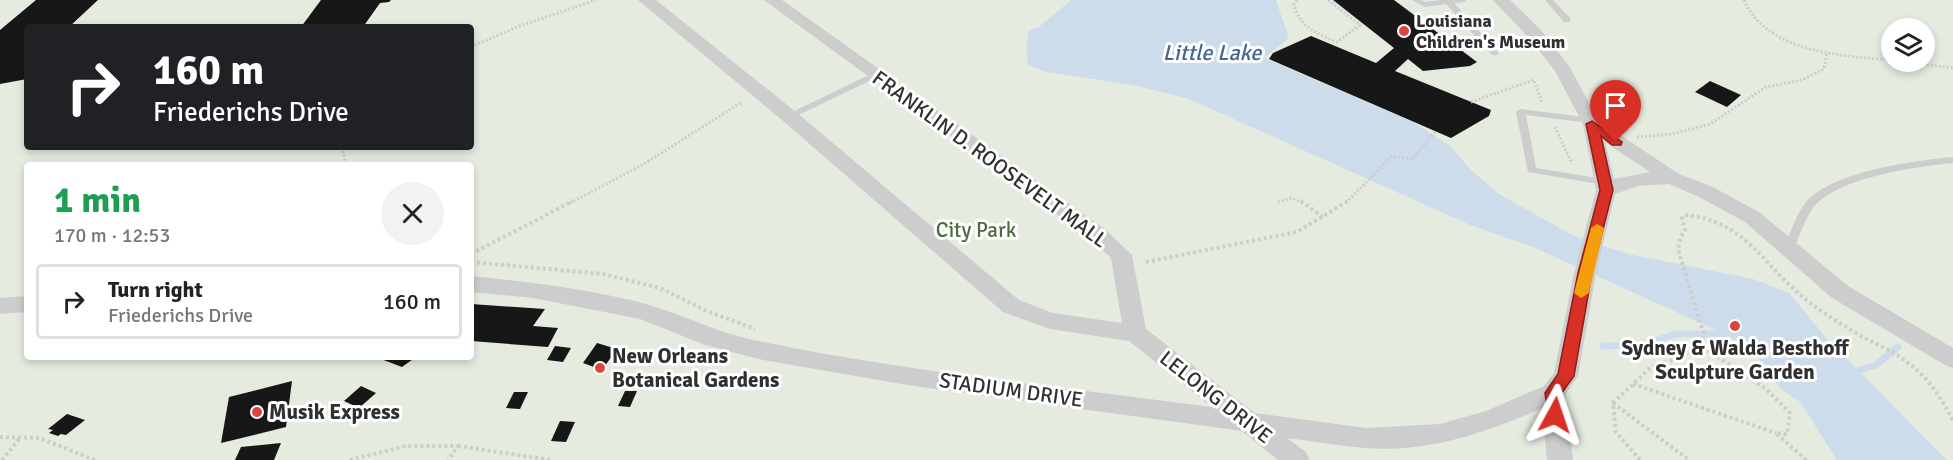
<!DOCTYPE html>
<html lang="en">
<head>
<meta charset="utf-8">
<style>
  :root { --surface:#fff; --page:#f2f2f2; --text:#222; --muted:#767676; --line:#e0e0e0 }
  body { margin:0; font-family:Signika,sans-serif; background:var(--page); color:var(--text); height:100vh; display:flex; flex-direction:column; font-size:22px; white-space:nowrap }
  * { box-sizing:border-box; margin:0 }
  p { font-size:20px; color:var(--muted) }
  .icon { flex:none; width:33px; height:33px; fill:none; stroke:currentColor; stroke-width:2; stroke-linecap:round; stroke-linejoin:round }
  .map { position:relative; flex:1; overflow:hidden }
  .details { position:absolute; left:24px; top:162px; width:450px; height:198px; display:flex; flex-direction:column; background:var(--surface); border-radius:6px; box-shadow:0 3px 9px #0003 }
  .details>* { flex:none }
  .guide { position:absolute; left:24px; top:24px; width:450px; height:126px; border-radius:6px; box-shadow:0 3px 9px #0003; background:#202124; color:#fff; overflow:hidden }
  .tools { position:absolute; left:1881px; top:18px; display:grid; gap:12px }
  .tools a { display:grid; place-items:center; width:54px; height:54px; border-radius:50%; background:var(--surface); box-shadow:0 3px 9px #0003; font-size:30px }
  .pin { position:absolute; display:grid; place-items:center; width:51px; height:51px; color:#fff; margin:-62px -26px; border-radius:50% 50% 50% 0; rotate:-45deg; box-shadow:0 0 6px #0007 }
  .pin .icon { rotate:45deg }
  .me { position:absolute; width:66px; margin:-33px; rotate:5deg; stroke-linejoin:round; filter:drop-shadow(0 0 4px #0008) }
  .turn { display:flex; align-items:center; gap:21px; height:126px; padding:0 30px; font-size:27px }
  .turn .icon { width:78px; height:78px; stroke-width:2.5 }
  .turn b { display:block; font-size:42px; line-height:51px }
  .round { display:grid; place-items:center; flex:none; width:63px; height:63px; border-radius:32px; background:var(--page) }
  .headline { display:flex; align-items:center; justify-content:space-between; height:102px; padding:0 30px }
  h1 { font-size:36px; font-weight:700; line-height:45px; color:#1e9e55 }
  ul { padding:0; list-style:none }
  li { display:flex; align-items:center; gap:18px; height:75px; margin:0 12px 9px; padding:0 18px; border:3px solid var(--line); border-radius:6px }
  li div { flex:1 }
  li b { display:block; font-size:22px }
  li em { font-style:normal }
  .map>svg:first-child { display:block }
  .green { fill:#e5ecdf; fill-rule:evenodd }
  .water { fill:#cddceb }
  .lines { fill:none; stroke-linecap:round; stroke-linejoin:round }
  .stream { stroke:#cddceb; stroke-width:7 }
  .building { fill:#171717 }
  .path-far1 { stroke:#cdcdcd; stroke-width:3; stroke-dasharray:2 2; stroke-linecap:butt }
  .path { stroke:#cdcdcd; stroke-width:4; stroke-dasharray:3 3; stroke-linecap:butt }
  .lane { fill:#cdcdcd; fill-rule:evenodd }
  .street { fill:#cdcdcd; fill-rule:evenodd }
  .route { fill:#d93025; stroke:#8d1f18; stroke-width:1.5 }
  .slow { fill:#f59e0b }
  .poi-dot { fill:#dc453d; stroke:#fff; stroke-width:2 }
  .labels { text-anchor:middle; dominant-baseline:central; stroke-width:6; stroke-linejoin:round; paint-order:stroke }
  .far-poi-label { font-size:18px; font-weight:bold; fill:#303030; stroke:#fff; text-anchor:start }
  .street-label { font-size:21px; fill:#303030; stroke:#fff }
  .park-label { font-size:21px; fill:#4e6a3f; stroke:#fff }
  .poi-label { font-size:21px; font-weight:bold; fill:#303030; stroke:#fff; text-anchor:start }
  .water-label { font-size:22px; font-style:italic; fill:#42688f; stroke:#fff }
</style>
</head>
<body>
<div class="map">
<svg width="1953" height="460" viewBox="0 0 1953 460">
  <rect width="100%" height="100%" fill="#fff"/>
  <!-- green -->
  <path class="green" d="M0,0H1953V460H0ZM27,27H471V147H27ZM1892,28H1924V62H1892ZM27,165H471V357H27Z"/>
  <!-- water -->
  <polygon class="water" points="1071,0 1276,0 1289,38 1264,58 1413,122 1450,146 1470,169 1499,194 1572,235 1628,254 1753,279 1789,293 1829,341 1947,460 1837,460 1800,402 1780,388 1753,350 1720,332 1533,247 1470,225 1189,99 1133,85 1046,72 1028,65 1026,51 1029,30 1039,27"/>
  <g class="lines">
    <!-- stream -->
    <g class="stream">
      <polyline points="1603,346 1644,345 1675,334 1725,334"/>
      <polyline points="1860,370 1876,365 1898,347"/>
    </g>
  </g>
  <!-- building -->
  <g class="building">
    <polygon points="36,0 98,0 69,27 27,27 27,79 0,84 0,30"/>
    <polygon points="321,0 391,0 389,2 380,3 363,27 301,27"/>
    <polygon points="1333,0 1394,0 1477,62 1470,66 1423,71 1408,59 1395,71 1491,110 1489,116 1451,138 1269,59 1273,53 1311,36 1376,63 1394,48"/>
    <polygon points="1710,81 1741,95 1727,107 1695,92"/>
    <polygon points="471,304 545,309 533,326 558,328 548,347 471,341"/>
    <polygon points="597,343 617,349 602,370 583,363"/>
    <polygon points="555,346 571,348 563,362 547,360"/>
    <polygon points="383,357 416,357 402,367 381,359"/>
    <polygon points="292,381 286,427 221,443 229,397"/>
    <polygon points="361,386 376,393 359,408 344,401"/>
    <polygon points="625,391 637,391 630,407 618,406"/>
    <polygon points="514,392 528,392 520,409 506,408"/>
    <polygon points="67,414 85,420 66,435 61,434 58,436 49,433 53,430 48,429"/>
    <polygon points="560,421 575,422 566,442 551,441"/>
    <polygon points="281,443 274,460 235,460 241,447"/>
  </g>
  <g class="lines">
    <!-- path-far1 -->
    <g class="path-far1">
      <path d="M1297,0L1294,5C1300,27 1317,34 1337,42L1360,25L1328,0"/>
      <path d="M1744,0C1767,53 1842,56 1892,60"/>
      <polyline points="471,47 517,27 596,0"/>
      <polyline points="1907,62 1953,68"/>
      <polyline points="1471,102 1534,80 1542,103"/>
      <polyline points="1555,127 1572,164"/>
      <polyline points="1637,137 1672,134 1710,124 1766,87 1802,80 1824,69 1827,51"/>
      <polyline points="342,147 346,165"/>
      <polyline points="1278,202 1291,198 1304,203"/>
      <polyline points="570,203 644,164 742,102"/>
      <polyline points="1346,203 1392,156 1412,159 1436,131"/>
    </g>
    <!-- path -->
    <g class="path">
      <polyline points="1301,201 1324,218"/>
      <polyline points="471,254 573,201"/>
      <polyline points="471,262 603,274 660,288 707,311 755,329"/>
      <polyline points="1146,262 1297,232 1348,201"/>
      <polyline points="1633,384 1776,433"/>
      <polyline points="1613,403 1651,367 1679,358 1700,345"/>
      <polyline points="0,437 39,438 95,460"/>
      <polyline points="458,446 551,460"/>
      <polyline points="2,460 20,438"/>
      <polyline points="350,460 406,446 458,446 448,460"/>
      <polyline points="1640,460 1616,432 1613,403 1689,460"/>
      <path d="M1806,460L1776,433L1787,434L1790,413L1766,389L1700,345L1704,335L1678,249L1680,238L1685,230L1682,218L1684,215C1747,220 1763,267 1808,301C1824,314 1843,325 1861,336C1878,345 1897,353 1912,366C1930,380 1942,400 1953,420"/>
    </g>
    <!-- lane -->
    <g class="lane">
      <polygon points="1412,0 1422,0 1425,2 1440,0 1466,0 1465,2 1454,3 1499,53 1498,55 1492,55 1446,4 1424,7"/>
      <polygon points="1545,0 1553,0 1570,18 1570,22 1564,22"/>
      <polygon points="875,72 879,75 878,77 792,118 789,119 784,116"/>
      <polygon points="1521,109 1592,118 1594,120 1589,123 1526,115 1536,168 1604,179 1608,180 1609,182 1608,184 1604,185 1528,172 1516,112"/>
      <path d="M1953,157V163C1916,167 1837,177 1813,208C1804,220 1800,236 1793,250L1789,251L1784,247C1791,232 1796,214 1807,201C1835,171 1913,161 1953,157Z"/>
    </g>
    <!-- street -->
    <g class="street">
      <path d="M638,0H656L796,112L1019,300L1053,313L1122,323L1111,258L1092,240L764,0H782L1106,230L1132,255L1146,329L1255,413L1366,428L1440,424L1486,411L1544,386L1554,373L1574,273L1596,190L1583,124L1555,71L1529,38L1493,0H1510L1541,30L1569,66L1599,121L1679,174L1713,187L1759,212L1848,286L1953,348V368L1945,365L1832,298L1745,222L1699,197L1669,184L1638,186L1615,194L1596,273L1578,376L1565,395L1573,460H1547L1542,408C1486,433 1427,453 1365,448C1339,446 1313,441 1287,438L1306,452L1310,460H1278L1242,431L907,385L758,359L705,345L640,319L533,298L471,292V276C529,282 589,289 646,304C684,315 718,333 758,341C907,372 1061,387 1212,407L1129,341L1050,329L1003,312L782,120ZM1605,142L1650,172L1614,179Z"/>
      <polygon points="27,296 27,312 0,314 0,298"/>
    </g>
  </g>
  <!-- route -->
  <polygon class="route" points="1592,121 1622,142 1621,145 1612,145 1601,136 1613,190 1592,273 1574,376 1561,394 1563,415 1561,419 1555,421 1549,419 1545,393 1558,374 1578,273 1600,190 1586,124"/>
  <!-- slow -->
  <polygon class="slow" points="1597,224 1604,228 1589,293 1581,298 1574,293 1591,228"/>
  <!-- markers -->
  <g class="poi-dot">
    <circle cx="1404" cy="31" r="6"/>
    <circle cx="1735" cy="326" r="6"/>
    <circle cx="600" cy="368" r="6"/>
    <circle cx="257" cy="412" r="6"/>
  </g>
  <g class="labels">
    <!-- far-poi labels -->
    <g class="far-poi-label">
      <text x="1416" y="21">Louisiana<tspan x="1416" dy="21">Children's Museum</tspan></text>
    </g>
    <!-- street labels -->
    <g class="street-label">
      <text transform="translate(990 159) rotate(36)">FRANKLIN D. ROOSEVELT MALL</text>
      <text transform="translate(1011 390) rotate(8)">STADIUM DRIVE</text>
      <text transform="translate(1216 397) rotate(38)">LELONG DRIVE</text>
    </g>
    <!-- park labels -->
    <g class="park-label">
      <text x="976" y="230">City Park</text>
    </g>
    <!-- poi labels -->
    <g class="poi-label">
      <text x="1735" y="348" text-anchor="middle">Sydney &amp; Walda Besthoff<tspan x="1735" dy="24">Sculpture Garden</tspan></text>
      <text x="612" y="356">New Orleans<tspan x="612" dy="24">Botanical Gardens</tspan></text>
      <text x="269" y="412">Musik Express</text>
    </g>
    <!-- water labels -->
    <g class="water-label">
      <text x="1212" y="52">Little Lake</text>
    </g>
  </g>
</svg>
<div class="tools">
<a><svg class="icon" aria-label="layers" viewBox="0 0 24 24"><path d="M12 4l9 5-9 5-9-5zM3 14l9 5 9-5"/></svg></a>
</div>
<div class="pin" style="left:1616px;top:142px;background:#d93025"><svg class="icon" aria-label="arrive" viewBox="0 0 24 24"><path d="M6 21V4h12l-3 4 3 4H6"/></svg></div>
<svg class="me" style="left:1555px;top:415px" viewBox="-20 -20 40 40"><path d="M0-17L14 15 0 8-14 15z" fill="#d93025" stroke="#fff" stroke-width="4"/></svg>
<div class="guide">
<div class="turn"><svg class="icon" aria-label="right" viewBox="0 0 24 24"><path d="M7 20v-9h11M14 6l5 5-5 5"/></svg><div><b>160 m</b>Friederichs Drive</div></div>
</div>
<section class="details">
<div class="headline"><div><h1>1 min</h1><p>170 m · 12:53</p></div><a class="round"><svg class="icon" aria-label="close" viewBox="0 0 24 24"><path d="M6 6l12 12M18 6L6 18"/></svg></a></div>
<ul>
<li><svg class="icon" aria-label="right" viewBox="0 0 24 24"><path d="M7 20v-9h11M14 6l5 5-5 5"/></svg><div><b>Turn right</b><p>Friederichs Drive</p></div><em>160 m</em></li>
</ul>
</section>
</div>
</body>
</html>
